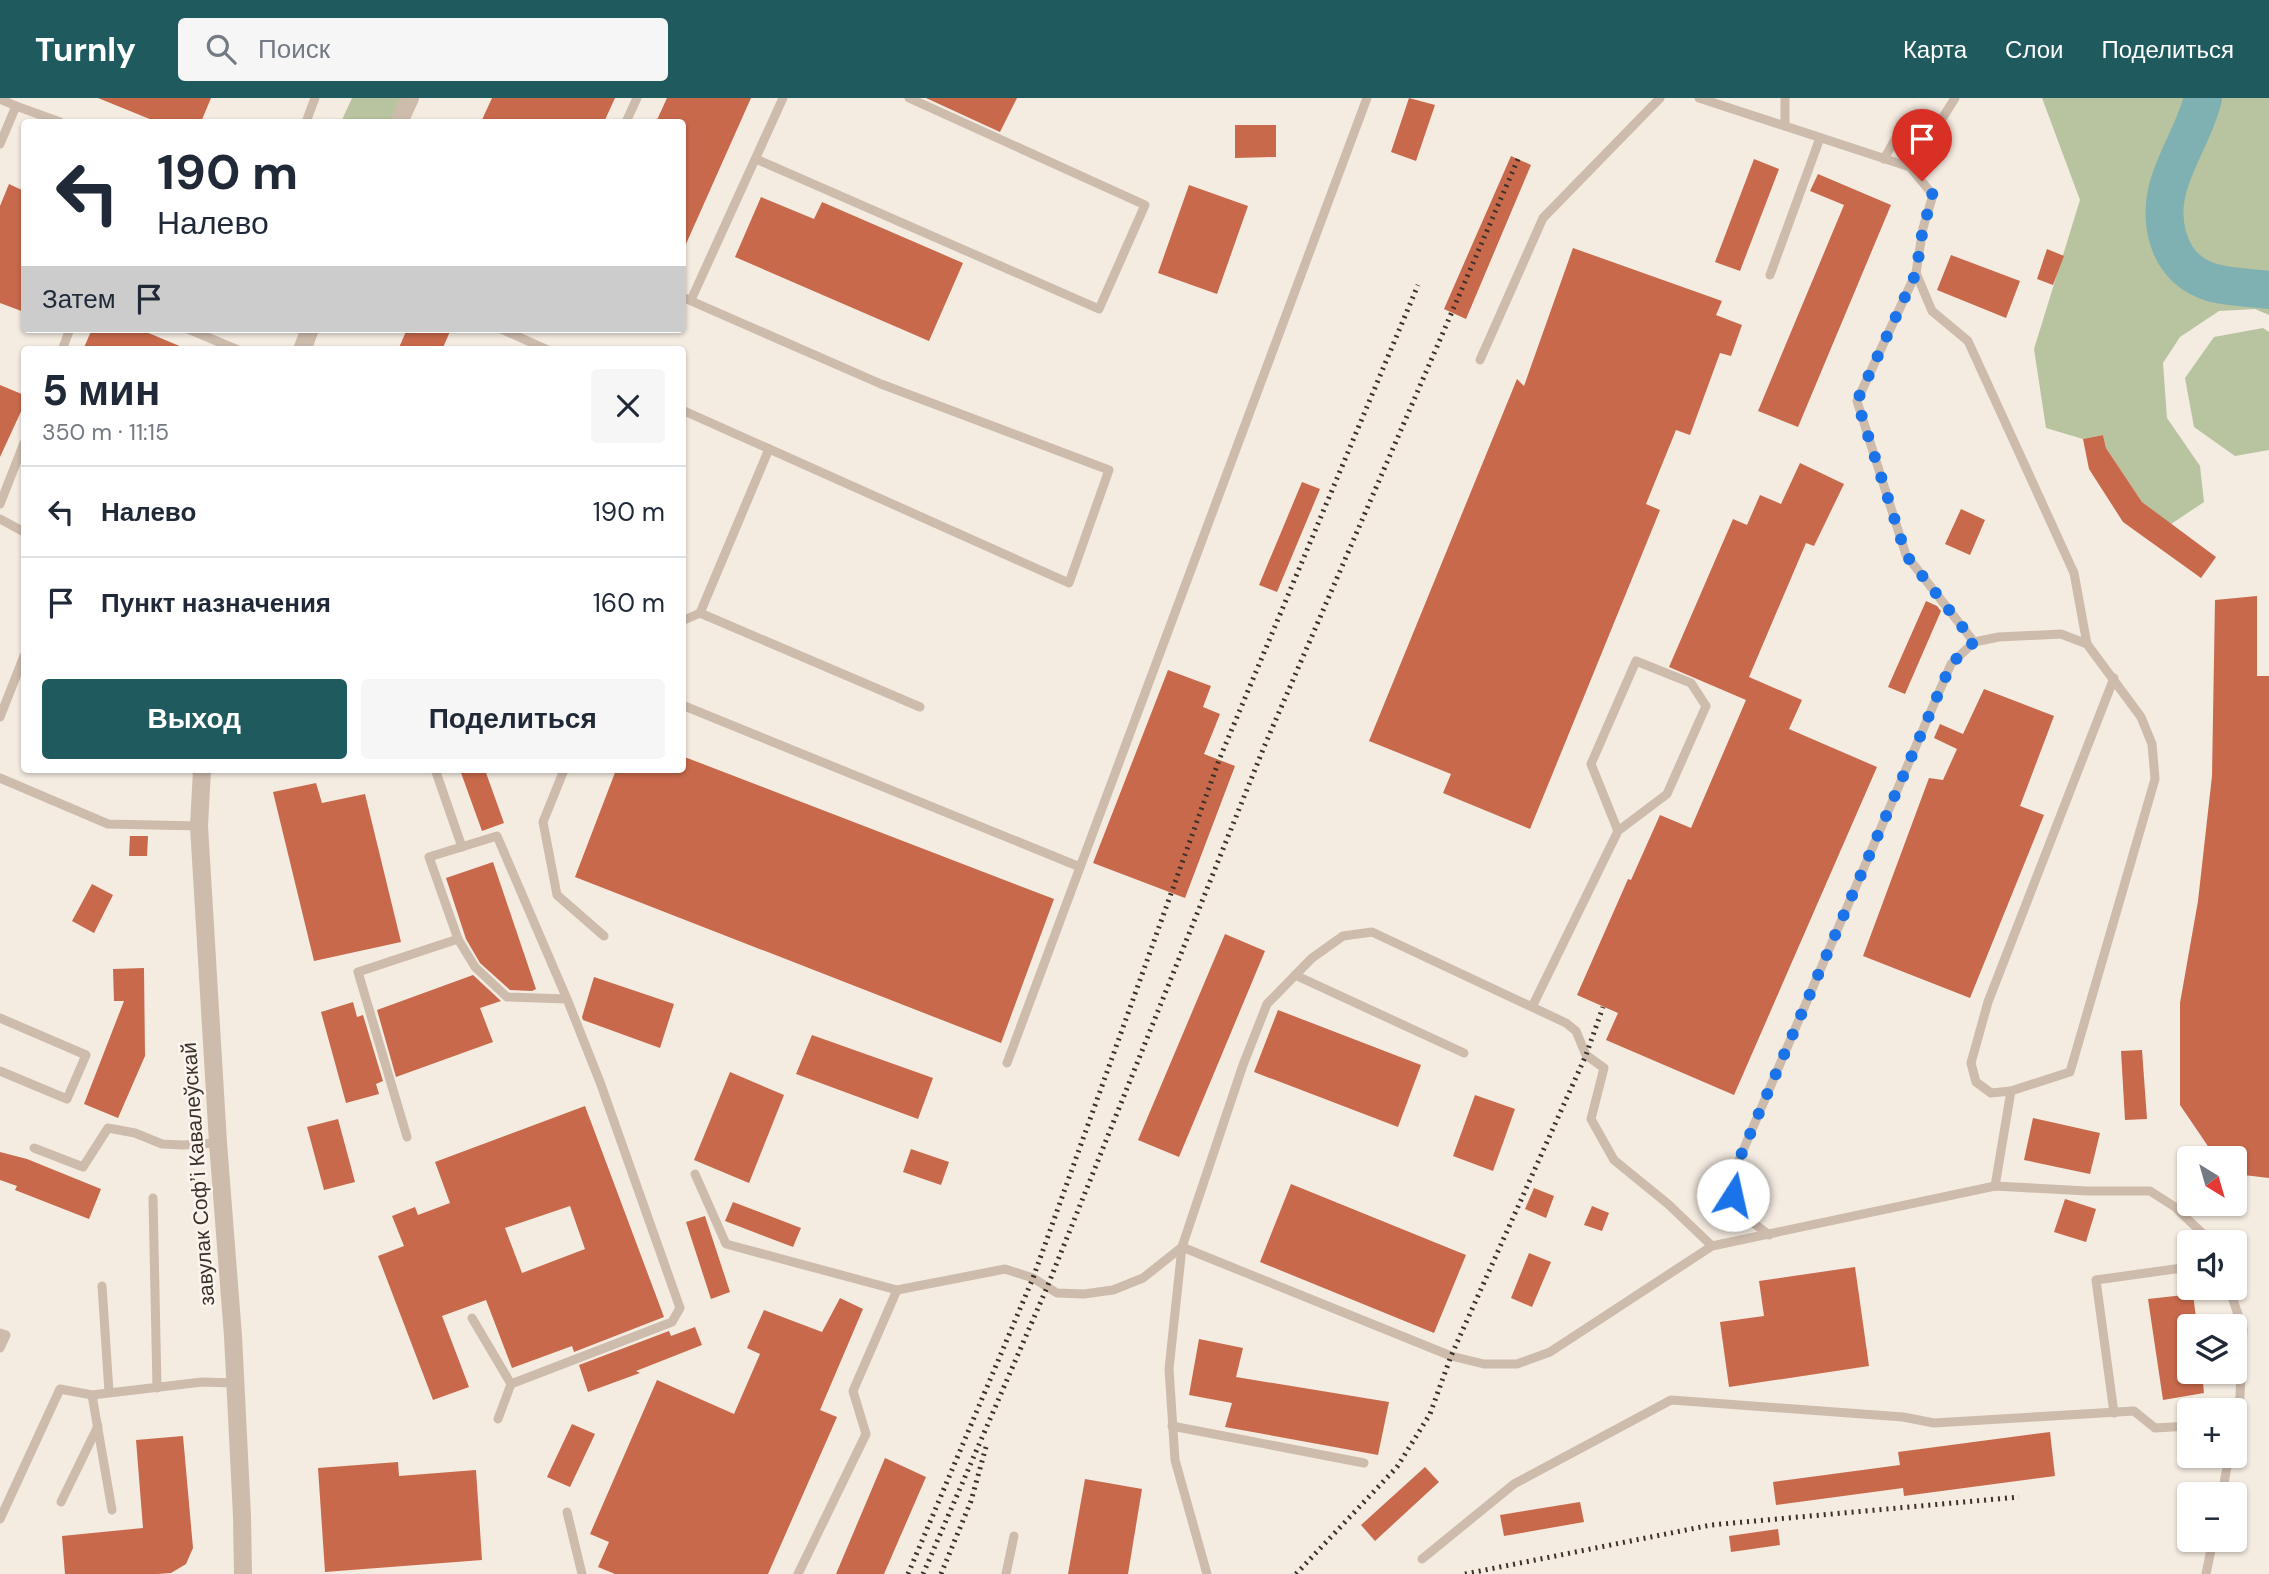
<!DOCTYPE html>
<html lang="ru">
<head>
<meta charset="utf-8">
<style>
  :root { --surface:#fff; --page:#f6f6f7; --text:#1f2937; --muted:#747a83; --line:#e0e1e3; --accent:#1f5a5e }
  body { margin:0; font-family:"DM Sans",sans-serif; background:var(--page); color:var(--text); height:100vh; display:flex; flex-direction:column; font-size:26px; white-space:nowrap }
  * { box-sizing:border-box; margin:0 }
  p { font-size:23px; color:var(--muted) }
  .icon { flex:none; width:38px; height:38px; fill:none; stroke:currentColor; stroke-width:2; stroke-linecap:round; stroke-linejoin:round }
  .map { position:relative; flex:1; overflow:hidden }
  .sheet { position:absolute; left:21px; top:248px; width:665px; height:427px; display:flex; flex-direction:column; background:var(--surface); border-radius:7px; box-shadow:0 2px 5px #0004 }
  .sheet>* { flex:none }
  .hud { position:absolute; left:21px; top:21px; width:665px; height:214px; border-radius:7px; box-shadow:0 2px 5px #0004; background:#fff; color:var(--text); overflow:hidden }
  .needle { width:46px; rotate:143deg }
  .buttons { position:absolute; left:2177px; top:1048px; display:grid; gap:14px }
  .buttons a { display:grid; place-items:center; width:70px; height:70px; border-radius:7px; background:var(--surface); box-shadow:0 2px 5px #0004; font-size:35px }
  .pin { position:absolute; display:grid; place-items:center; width:60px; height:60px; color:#fff; margin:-72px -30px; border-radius:50% 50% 50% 0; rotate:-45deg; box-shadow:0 0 7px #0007 }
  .pin .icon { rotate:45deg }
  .me { position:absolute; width:77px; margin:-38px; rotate:10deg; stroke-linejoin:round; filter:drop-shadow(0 0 5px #0008) }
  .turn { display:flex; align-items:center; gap:24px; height:147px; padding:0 21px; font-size:32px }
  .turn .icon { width:91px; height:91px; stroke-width:2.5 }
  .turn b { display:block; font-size:49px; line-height:60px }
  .then { display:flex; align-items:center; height:66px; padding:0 21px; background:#0003; gap:14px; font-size:26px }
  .round { display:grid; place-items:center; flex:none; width:74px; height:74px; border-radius:7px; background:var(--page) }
  .overview { display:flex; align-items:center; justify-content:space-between; height:119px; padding:0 21px }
  h1 { font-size:42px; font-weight:700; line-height:52px }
  .button { display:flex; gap:14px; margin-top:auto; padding:14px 21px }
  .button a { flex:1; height:80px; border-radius:7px; background:var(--accent); color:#fff; font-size:28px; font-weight:700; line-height:80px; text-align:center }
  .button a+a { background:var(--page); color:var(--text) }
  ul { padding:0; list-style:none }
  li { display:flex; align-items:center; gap:21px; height:91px; padding:0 21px; border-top:2px solid var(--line) }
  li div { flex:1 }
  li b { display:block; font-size:26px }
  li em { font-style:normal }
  header { display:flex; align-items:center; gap:42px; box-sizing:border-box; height:98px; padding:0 35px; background:var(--accent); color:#fff }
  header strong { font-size:33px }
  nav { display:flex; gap:38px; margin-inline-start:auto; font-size:24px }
  .search { width:490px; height:63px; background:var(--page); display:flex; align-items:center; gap:18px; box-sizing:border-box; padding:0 24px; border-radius:7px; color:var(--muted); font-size:26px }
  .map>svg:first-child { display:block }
  .green { fill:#b8c4a0 }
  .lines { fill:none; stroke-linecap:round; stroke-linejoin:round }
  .river { stroke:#7fb0b2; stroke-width:38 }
  .building { fill:#c8694b; fill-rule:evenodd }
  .service { stroke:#cdbbac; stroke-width:9 }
  .tertiary { stroke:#cdbbac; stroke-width:18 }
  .rail { stroke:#3b302b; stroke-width:5; stroke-dasharray:2 5; stroke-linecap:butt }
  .route { stroke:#1a73e8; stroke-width:12; stroke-dasharray:0 21.6 }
  .labels { text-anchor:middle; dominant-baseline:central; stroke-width:5; stroke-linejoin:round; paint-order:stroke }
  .street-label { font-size:21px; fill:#3b302b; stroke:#fbf5ee }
</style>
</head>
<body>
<header>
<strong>Turnly</strong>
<div class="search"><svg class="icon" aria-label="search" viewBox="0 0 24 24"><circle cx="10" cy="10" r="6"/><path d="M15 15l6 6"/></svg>Поиск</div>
<nav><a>Карта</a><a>Слои</a><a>Поделиться</a></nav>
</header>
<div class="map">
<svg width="2269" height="1476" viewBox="0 0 2269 1476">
  <rect width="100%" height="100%" fill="#f4ebe1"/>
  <!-- green -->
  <g class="green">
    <polygon points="352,0 401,0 391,24 341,24"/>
    <polygon points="2042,0 2269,0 2269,217 2255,211 2219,213 2180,239 2163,265 2167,320 2200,368 2204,404 2171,426 2142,404 2106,350 2103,337 2083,341 2046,330 2034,251 2080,102"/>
    <polygon points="2263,230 2269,234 2269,352 2235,358 2194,329 2185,280 2214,239"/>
  </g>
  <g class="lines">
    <!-- river -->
    <path class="river" d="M2203,0C2196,29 2180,53 2171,80C2157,117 2165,166 2205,182C2225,190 2248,189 2269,192"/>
  </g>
  <!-- building -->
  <g class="building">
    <polygon points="98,0 211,0 201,24 157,24"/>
    <polygon points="492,0 615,0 604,24 481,24"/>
    <polygon points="667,0 751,0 682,155 682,24 656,24"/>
    <polygon points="926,0 1017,0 1000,34"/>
    <polygon points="1409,0 1435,7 1416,63 1391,54"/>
    <polygon points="1235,27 1276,27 1276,59 1235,60"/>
    <polygon points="1511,58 1531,67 1466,221 1444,211"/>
    <polygon points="1754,61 1779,71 1740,173 1715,164"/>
    <polygon points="1818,76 1891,107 1798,329 1758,313 1844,107 1810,93"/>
    <polygon points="9,86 24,93 24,214 0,205 0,108"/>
    <polygon points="1189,87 1248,108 1217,196 1158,175"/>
    <polygon points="761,99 814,121 822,104 963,165 929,243 735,159"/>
    <polygon points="1573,150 1722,203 1716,217 1742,227 1731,258 1720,255 1690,337 1676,332 1646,406 1660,412 1530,731 1443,695 1451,676 1369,643 1517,281 1524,288"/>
    <polygon points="2047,151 2064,158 2053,187 2037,181"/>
    <polygon points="1951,157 2020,183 2006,220 1937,192"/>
    <polygon points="92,231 139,231 189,252 83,252"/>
    <polygon points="407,231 451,231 442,252 398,252"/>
    <polygon points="0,287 24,297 24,307 0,359"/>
    <polygon points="2103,337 2106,350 2142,404 2216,459 2201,480 2123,424 2089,371 2083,341"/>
    <polygon points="1800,365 1844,386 1814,448 1806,445 1749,579 1802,602 1789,631 1877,669 1734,997 1606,942 1618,915 1577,897 1628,781 1631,782 1660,717 1691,730 1746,602 1669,569 1733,421 1747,427 1760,397 1781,406"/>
    <polygon points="1302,384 1320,391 1277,494 1259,487"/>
    <polygon points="1961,411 1985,422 1970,457 1945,446"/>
    <polygon points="2257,498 2257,578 2269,578 2269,1080 2235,1076 2235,1060 2216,1060 2180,1007 2180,905 2198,803 2212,678 2215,502"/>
    <polygon points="1926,503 1937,508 1941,513 1905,596 1888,589"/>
    <polygon points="1168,572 1211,588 1203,609 1220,616 1204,656 1235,668 1185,800 1093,765"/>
    <polygon points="1984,591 2054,618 2020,708 2044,717 1970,900 1863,858 1929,680 1943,682 1957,651 1934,640 1940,626 1963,636"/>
    <polygon points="682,658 1054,801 1001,945 575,779 616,672 682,672"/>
    <polygon points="460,672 485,672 504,725 482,733"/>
    <polygon points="316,685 322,705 365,696 401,844 314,863 273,694"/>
    <polygon points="130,738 148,738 147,758 129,758"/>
    <polygon points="493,764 536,891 532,893 510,892 480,865 466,841 446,780"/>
    <polygon points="92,786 113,797 94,835 72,823"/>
    <polygon points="1225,836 1265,853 1179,1059 1138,1042"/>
    <polygon points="144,870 145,958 118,1020 84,1006 124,903 114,903 113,871"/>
    <polygon points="473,877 501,903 480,910 493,944 396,979 377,912"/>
    <polygon points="594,879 674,906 660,950 583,922 582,919"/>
    <polygon points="353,904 357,919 363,917 383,983 376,986 379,996 346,1005 321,914"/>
    <polygon points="1278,912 1421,967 1398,1029 1254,974"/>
    <polygon points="812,937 933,980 918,1021 796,976"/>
    <polygon points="2142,952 2147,1021 2125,1022 2121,953"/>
    <polygon points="730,974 784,997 749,1085 694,1062"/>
    <polygon points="1475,997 1515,1011 1493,1073 1453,1058"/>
    <path d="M585,1008L664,1219L574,1254L572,1248L512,1270L486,1202L442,1218L469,1289L433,1302L378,1158L404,1148L392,1118L415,1109L418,1117L450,1105L435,1064ZM570,1108L585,1151L522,1175L505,1130Z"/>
    <polygon points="2033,1020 2100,1035 2090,1076 2024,1062"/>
    <polygon points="338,1021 355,1084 324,1092 307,1029"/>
    <polygon points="911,1051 949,1064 941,1087 903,1074"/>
    <polygon points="0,1054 27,1061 101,1091 89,1121 15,1092 17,1088 0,1082"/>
    <polygon points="1291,1086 1466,1157 1434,1235 1260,1164"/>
    <polygon points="1534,1090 1554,1098 1546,1120 1525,1111"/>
    <polygon points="2065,1101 2096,1111 2086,1144 2054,1134"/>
    <polygon points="733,1104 801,1130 793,1149 725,1123"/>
    <polygon points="1592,1108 1609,1115 1602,1133 1584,1127"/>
    <polygon points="705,1118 730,1194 711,1201 686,1124"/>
    <polygon points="1529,1155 1551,1164 1532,1209 1511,1200"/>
    <polygon points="1855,1169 1869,1268 1729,1289 1720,1224 1764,1218 1759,1183"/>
    <polygon points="2193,1196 2197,1228 2189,1228 2189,1274 2202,1274 2204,1295 2163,1302 2148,1201"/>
    <polygon points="840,1200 863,1211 820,1312 837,1319 768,1476 615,1476 598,1469 609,1444 590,1436 657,1282 734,1316 760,1256 747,1250 764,1212 822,1234"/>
    <polygon points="695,1229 702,1247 636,1273 640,1275 588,1294 579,1267 669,1233 671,1238"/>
    <polygon points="1199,1241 1243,1250 1236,1279 1389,1304 1378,1357 1225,1329 1232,1305 1189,1297"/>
    <polygon points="572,1326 595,1336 570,1389 547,1379"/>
    <polygon points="2050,1334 2055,1378 1904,1398 1903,1390 1776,1407 1773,1384 1900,1367 1898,1354"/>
    <polygon points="183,1338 193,1450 186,1466 171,1475 157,1476 65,1476 62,1438 143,1430 136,1342"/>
    <polygon points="885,1360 926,1379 884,1476 836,1476"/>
    <polygon points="398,1364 399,1378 476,1372 482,1462 325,1474 318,1370"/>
    <polygon points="1425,1369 1439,1384 1375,1443 1361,1427"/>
    <polygon points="1085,1381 1142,1391 1128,1476 1068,1476"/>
    <polygon points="1580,1404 1584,1424 1504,1438 1500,1417"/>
    <polygon points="1778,1431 1780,1447 1731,1454 1729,1438"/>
  </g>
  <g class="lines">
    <!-- service -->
    <g class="service">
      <polyline points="1699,0 1910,69 1933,97 1923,130 1916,175 1932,213 1968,243 2074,475 2087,546"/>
      <polyline points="0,1 16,8"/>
      <polyline points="306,24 315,0"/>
      <polyline points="626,24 637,0"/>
      <polyline points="1785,28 1785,0"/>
      <polyline points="0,46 16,8 60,24"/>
      <polyline points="756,61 1099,211 1145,107 909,0"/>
      <polyline points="1884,61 1906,22 1935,32 1955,0"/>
      <polyline points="1916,175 1857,303 1906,457 1974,544"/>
      <polyline points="1770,177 1820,40"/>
      <polyline points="682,199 881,286 1109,372 1069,485 682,312"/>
      <polyline points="691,202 783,0"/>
      <polyline points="188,231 238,252"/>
      <polyline points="501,231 548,252"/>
      <polyline points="62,252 70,231"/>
      <polyline points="1480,262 1543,120 1660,0"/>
      <polyline points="0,406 24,345"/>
      <polyline points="0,421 24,434"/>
      <polyline points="700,515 920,609"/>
      <polyline points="682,523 700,515 769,351"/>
      <polyline points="682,607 1080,769"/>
      <polyline points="0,619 24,558"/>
      <polyline points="564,672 543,724 557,797 604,838"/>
      <polyline points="436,674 462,749"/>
      <polyline points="0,680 108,726 199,728"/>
      <polyline points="1295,877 1464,955"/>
      <polyline points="1532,909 1618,733 1667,696 1706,608 1691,585 1636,563 1591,666 1618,733"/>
      <polyline points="0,920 86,957 67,1001 0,973"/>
      <polyline points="1007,965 1367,0"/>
      <polyline points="2011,993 1991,995 1976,984 1971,965 1988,904 2114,580"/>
      <polyline points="407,1039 358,874 458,841"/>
      <polyline points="34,1050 83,1069 108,1030 135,1035 162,1046 183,1047 218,1045"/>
      <polyline points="695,1076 726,1146 897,1192 1005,1171 1033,1180 1057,1195 1084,1196 1113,1192 1143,1180 1182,1149"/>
      <polyline points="153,1100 157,1290"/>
      <path d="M1769,1137C1742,1116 1732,1112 1733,1076L1951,566L1974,544L1999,539L2061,536L2087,546L2141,619L2152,646L2155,681L2070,974L2011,993L1995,1088"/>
      <polyline points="1182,1149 1451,1258 1484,1266 1517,1266 1550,1254 1712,1148 1995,1088 2087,1093 2150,1093 2175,1109 2202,1135 2208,1144"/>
      <polyline points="102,1188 109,1294"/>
      <polyline points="2229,1190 2243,1231 2240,1298 2235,1331"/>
      <polyline points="472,1220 511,1286 498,1321"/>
      <polyline points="0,1235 6,1237 0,1250"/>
      <polyline points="511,1286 672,1224 680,1210 600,984 567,901 507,899 475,869 458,841 429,759 497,738 567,901"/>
      <polyline points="92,1297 112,1412"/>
      <polyline points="2114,1315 2096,1182 2189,1169"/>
      <polyline points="1172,1328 1364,1365"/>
      <polyline points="2222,1396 2229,1358"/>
      <polyline points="61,1404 98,1328"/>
      <polyline points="567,1414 582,1476"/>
      <polyline points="0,1421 60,1291 92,1297 202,1284 235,1285"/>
      <polyline points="1422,1461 1514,1386 1671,1302 1903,1319 1934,1325 2134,1313 2155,1330 2189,1328"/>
      <polyline points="798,1476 866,1336 853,1293 897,1192"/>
      <polyline points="1006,1476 1014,1438"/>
      <polyline points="1207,1476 1175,1362 1169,1271 1182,1149 1243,967 1267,906 1312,860 1343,838 1372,834 1566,925 1576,933 1586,957 1604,970 1591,1021 1614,1062 1668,1106 1712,1148"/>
      <polyline points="2206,1476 2213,1442"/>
    </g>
    <!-- tertiary -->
    <g class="tertiary">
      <polyline points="399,24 410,0"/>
      <polyline points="302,252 310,231"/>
      <polyline points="202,672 199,728 218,1045 233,1238 242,1418 243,1476"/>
    </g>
    <!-- rail -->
    <g class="rail">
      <polyline points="908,1476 1033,1180 1219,662 1418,187"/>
      <polyline points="923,1476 1048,1187 1264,649 1518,61"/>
      <polyline points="941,1476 971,1403 986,1349"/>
      <polyline points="1296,1476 1397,1369 1430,1316 1451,1258 1586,957 1603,909"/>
      <polyline points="1465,1476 1711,1427 2019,1399"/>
    </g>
  </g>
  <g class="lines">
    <!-- route -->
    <polyline class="route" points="1733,1097 1733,1076 1951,566 1974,544 1906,457 1857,303 1916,175 1923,130 1933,97 1922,83"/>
  </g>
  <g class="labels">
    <!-- street labels -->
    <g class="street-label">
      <text transform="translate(198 1076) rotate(-94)">завулак Софʼі Кавалеўскай</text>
    </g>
  </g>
</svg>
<div class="buttons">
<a><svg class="needle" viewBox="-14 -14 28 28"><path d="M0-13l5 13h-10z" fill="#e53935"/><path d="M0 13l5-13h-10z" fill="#747a83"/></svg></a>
<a><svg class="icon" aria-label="sound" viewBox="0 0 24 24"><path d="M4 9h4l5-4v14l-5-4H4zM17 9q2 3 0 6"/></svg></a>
<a><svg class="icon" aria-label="layers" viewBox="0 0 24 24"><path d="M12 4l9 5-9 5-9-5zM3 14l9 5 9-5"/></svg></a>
<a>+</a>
<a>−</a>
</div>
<div class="pin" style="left:1922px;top:83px;background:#d93025"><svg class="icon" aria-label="arrive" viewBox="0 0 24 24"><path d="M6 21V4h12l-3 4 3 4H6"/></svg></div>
<svg class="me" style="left:1733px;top:1097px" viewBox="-20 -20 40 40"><circle r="19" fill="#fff"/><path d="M0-13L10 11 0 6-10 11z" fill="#1a73e8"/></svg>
<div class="hud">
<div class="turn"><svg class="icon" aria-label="left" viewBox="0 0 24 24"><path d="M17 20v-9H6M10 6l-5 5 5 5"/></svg><div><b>190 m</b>Налево</div></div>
<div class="then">Затем<svg class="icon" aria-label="arrive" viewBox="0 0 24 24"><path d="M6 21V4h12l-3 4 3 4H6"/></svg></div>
</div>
<section class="sheet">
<div class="overview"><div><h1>5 мин</h1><p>350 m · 11:15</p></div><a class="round"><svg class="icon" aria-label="close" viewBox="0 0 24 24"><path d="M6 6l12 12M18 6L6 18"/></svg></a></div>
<ul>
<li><svg class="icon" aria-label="left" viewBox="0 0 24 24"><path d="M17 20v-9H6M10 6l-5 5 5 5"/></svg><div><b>Налево</b></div><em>190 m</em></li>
<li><svg class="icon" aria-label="arrive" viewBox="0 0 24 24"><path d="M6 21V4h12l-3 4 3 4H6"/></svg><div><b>Пункт назначения</b></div><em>160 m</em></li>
</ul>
<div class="button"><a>Выход</a><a>Поделиться</a></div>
</section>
</div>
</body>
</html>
